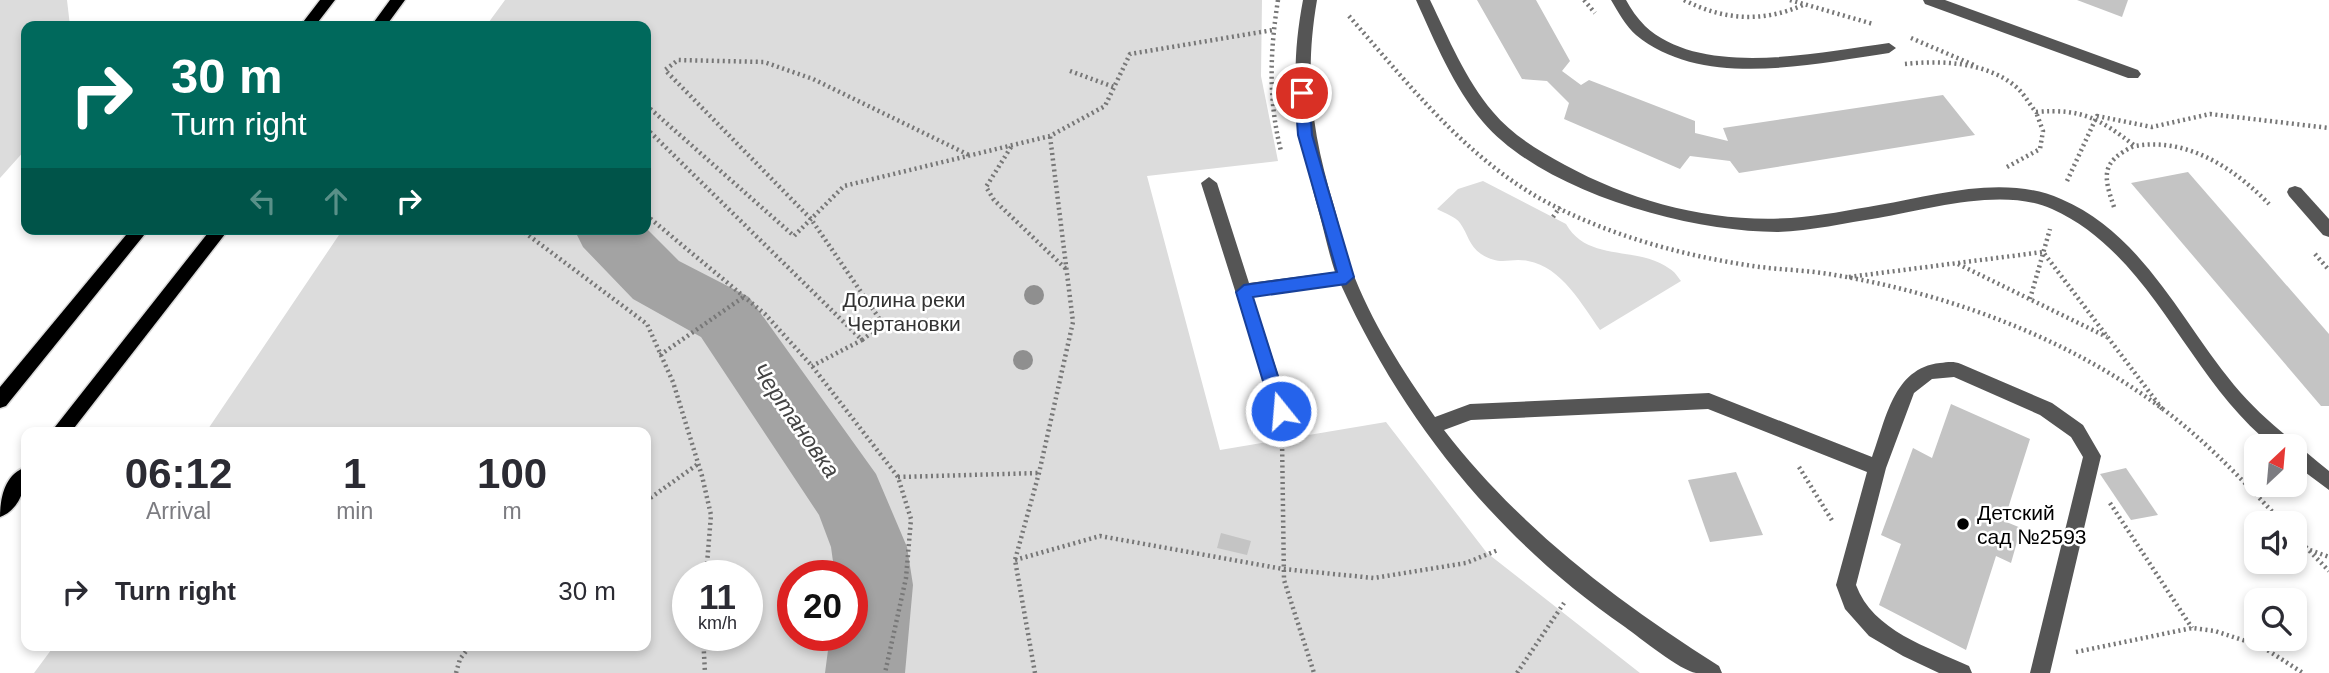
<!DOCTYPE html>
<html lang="en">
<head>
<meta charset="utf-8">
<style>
  :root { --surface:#fff; --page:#f7f7f7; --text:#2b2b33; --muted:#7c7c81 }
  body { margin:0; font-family:Arial,sans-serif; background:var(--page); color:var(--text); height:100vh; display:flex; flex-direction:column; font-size:26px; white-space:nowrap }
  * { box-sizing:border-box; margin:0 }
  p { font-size:23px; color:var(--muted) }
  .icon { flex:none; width:38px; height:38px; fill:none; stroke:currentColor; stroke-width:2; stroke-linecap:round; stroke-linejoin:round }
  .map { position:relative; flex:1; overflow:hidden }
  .details { position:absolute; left:21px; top:427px; width:630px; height:224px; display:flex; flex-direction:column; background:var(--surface); border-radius:14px; box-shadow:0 4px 10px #0003 }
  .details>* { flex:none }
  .top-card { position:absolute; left:21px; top:21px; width:630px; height:214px; border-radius:14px; box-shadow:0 4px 10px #0003; background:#00695c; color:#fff; overflow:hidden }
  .needle { width:46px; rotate:26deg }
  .controls { position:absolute; left:2244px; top:434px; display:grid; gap:14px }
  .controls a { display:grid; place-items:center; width:63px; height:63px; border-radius:14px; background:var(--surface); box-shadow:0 4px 10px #0003; font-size:35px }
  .speed { position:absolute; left:672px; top:560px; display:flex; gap:14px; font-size:35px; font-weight:700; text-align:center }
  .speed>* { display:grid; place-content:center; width:91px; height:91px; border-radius:50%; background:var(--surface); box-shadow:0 4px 10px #0003; line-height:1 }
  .speed small { font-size:18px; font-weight:400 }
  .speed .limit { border:10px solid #d22; background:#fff; color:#111 }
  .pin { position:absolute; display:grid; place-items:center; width:60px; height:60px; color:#fff; margin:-30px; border:4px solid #fff; border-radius:50%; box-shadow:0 2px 7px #0007 }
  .me { position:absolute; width:77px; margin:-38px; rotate:343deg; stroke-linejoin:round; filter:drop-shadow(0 0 5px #0008) }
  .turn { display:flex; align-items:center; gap:24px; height:147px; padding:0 35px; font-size:32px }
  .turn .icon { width:91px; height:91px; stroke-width:2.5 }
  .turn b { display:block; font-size:49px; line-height:60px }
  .lanes { display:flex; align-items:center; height:66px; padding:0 35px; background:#0003; justify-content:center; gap:35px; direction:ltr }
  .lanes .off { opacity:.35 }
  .eta { display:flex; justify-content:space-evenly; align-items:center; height:119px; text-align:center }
  .eta b { font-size:42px; font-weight:700; line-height:49px }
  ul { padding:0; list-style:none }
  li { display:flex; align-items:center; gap:21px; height:91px; padding:0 35px }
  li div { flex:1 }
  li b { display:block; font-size:26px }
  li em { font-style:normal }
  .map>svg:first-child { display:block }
  .green { fill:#dcdcdc; fill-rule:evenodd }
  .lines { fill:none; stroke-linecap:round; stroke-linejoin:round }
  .river { fill:#a3a3a3; fill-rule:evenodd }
  .building { fill:#c4c4c4 }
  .major-casing { stroke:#dbdbdb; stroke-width:3 }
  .path { stroke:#777; stroke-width:4.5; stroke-dasharray:2 3.5; stroke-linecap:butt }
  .minor { fill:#555; fill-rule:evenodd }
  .major { fill:#000; fill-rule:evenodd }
  .tree { fill:#8f8f8f }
  .route { fill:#2563eb; stroke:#184099; stroke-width:2 }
  .poi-dot { fill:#000; stroke:#fff; stroke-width:2.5 }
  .labels { text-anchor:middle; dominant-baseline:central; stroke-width:5; stroke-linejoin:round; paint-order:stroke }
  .park-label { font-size:21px; fill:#333; stroke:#fff }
  .poi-label { font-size:21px; fill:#000; stroke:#fff; text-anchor:start }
  .water-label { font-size:23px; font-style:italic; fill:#444; stroke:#fff }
</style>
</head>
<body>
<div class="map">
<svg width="2329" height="673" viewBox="0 0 2329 673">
  <rect width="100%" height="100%" fill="#fff"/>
  <!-- green -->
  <g class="green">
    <polygon points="0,0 67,0 70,26 26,26 26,149 0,178"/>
    <path d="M505,0H1262L1261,76L1278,161L1147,176L1220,450L1386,422L1487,553L1640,673H34L54,646H646V432H206L343,229H646V26H486ZM688,576H747V635H688ZM793,576H852V635H793Z"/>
    <path d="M1483,181L1566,224C1588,263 1638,245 1670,269C1674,271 1678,277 1681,281L1600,330C1582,305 1562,267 1528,261C1509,257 1502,267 1481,254C1469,246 1468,234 1460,223C1456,217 1444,213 1437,209L1458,189Z"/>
  </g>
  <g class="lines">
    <!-- river -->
    <polygon class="river" points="646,228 679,261 749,297 876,474 907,547 913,585 905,673 825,673 830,635 852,635 852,576 835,576 831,547 819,515 701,337 633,299 583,247 574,229"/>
  </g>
  <!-- building -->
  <g class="building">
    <polygon points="1477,0 1536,0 1570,61 1562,71 1581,85 1589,80 1695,121 1695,133 1728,141 1723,128 1943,95 1975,135 1739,173 1730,161 1690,156 1680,169 1564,119 1569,103 1547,81 1522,79"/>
    <polygon points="2077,0 2128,0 2122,17"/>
    <polygon points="2188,172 2329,334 2329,406 2321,406 2131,183"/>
    <polygon points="1951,404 2030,439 2004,521 2021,528 2011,563 1996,556 1966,650 1879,605 1901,544 1881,535 1913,448 1932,458"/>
    <polygon points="2126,468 2158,515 2131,520 2100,474"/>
    <polygon points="1736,472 1763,535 1710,542 1688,480"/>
    <polygon points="1221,533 1251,541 1247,555 1217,548"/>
  </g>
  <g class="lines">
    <!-- major casing -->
    <g class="major-casing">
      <g id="major">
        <polygon points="320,0 335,0 315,26 300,26"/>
        <polygon points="390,0 405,0 386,26 371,26"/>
        <polygon points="131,229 149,229 6,406 0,408 0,387"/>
        <polygon points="211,229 229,229 71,432 51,432"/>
        <path d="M26,467C26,486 21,509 0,517C0,497 5,474 26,467Z"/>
      </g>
    </g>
    <!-- path -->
    <g class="path">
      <path d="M1278,0C1270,51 1268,100 1281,151"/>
      <polyline points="1584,0 1595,13"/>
      <path d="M1684,0C1723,20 1762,23 1803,5"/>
      <polyline points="1790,0 1873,24"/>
      <path d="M1349,16C1411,87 1472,166 1558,208C1619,238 1686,256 1753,266C1780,270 1808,270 1835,275C1954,295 2076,341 2172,416C2213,448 2247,485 2283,523"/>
      <polyline points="1911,38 1976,66"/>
      <path d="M1905,64C1941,60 1986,62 2015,86C2024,93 2029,104 2036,112C2082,108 2100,119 2135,146C2187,137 2234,168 2269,204"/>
      <polyline points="1070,71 1114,87"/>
      <polyline points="646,105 794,236 844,186 1050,136 1105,106 1130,54 1273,30"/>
      <polyline points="646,128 862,340 812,366"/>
      <polyline points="1011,147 986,187 994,200 1066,269"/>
      <polyline points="2007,167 2040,149 2043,131 2036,112"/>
      <polyline points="2067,181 2097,116 2152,127 2210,114 2329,128"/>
      <path d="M2114,207C2103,175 2101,162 2134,146"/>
      <polyline points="646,215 765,314 812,366 898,477 911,519 906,578 885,673"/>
      <polyline points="1553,217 1560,207"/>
      <polyline points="520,229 647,324 673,382 702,476 711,515 706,576"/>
      <polyline points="2315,254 2329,270"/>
      <polyline points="1958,264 2107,337"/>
      <polyline points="1849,277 2043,252 2163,410"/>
      <polyline points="2030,299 2050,229"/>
      <polyline points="862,340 883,324 811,219 665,70 678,60 764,62 813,79 971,156"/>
      <polyline points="660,355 745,296"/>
      <polyline points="1282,438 1284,580 1314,673"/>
      <polyline points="1799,467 1833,522"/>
      <polyline points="898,477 1039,473"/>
      <polyline points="646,501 698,464"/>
      <polyline points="2110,503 2192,628"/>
      <polyline points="2294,535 2329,571"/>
      <polyline points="2310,550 2329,557"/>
      <polyline points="1015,560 1100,536 1283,569 1374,578 1466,563 1498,550"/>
      <polyline points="703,635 705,673"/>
      <polyline points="2076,652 2192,628 2215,631 2261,646 2303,673"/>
      <polyline points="456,673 460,659 470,646"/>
      <polyline points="1035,673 1015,560 1039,473 1073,322 1050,136"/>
      <polyline points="1517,673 1564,603"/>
    </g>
    <!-- minor -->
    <g class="minor">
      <path d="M1303,0H1317C1304,76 1312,133 1334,206C1340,227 1344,248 1351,268C1371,322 1403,371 1435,417L1470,404L1709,393L1872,457C1886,420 1893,368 1940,363C1948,362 1954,361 1961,364L2052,403L2083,425L2101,456L2050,673H2030L2083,457L2071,437L2040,415L1954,377L1932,379L1914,393L1886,468L1856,585C1873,631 1928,647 1969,666L1972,673H1939L1903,656L1869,636L1845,609L1836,585L1867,472L1708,409L1471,420L1444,430C1520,528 1615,600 1719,666L1722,673C1714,673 1704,673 1696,673C1681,671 1639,637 1625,627C1499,540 1404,423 1341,285L1253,297L1290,411L1287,417L1281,419L1275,417L1201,183L1209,177L1217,183L1249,283L1335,272C1328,251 1324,230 1318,209C1297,132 1288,79 1303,0Z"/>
      <path d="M1416,0H1430C1449,39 1465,79 1493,112C1512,135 1539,151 1565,165C1633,202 1712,223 1791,218C1820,216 1850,210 1879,205C1937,195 2004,174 2061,199C2143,234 2181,321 2234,385C2262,419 2296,443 2329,471V490L2294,464V446H2273C2188,380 2154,255 2052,209C2003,187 1929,209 1878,218C1845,223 1811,231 1777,232C1688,232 1543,192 1483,122C1453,86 1435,42 1416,0Z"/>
      <path d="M1611,0H1626C1631,9 1637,18 1645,26C1702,79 1820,52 1889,43L1896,48L1889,53C1811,64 1703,90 1636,35C1626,26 1618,12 1611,0Z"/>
      <polygon points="1923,0 1945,0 2138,70 2141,74 2138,78 2128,78 1925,4"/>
      <polygon points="2295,186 2301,188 2329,219 2329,237 2323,235 2289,196 2287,192 2289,188"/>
    </g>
    <!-- major -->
    <use href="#major" class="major"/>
  </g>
  <!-- trees -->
  <g class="tree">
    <circle cx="1034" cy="295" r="10"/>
    <circle cx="1023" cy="360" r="10"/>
  </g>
  <!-- route -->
  <polygon class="route" points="1302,88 1309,93 1312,135 1354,277 1346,284 1253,297 1289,411 1286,417 1281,419 1275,417 1272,411 1236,292 1244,285 1337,272 1298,135 1295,93"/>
  <!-- markers -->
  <circle class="poi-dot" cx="1963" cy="524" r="7"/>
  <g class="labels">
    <!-- park labels -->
    <g class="park-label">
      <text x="904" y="299">Долина реки<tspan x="904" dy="24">Чертановки</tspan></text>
    </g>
    <!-- poi labels -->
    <g class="poi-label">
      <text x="1977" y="512">Детский<tspan x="1977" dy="24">сад №2593</tspan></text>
    </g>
    <!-- water labels -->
    <g class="water-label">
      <text transform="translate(796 420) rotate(55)">Чертановка</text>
    </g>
  </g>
</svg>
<div class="controls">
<a><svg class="needle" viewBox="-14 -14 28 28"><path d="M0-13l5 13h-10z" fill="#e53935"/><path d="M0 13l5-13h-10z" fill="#7c7c81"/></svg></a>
<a><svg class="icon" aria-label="sound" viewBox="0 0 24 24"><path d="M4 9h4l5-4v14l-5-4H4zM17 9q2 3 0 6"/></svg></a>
<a><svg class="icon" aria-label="search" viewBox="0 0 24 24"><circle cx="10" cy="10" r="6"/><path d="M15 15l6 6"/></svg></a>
</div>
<div class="speed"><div>11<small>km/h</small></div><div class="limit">20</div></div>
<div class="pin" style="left:1302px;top:93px;background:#d93025"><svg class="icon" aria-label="arrive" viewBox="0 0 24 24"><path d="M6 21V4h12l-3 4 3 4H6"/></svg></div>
<svg class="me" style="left:1281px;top:411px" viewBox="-20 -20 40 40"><circle r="17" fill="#2563eb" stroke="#fff" stroke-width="3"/><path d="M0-11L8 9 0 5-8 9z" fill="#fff"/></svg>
<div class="top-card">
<div class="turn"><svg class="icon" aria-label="right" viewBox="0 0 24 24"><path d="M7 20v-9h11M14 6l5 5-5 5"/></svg><div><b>30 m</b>Turn right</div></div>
<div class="lanes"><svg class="icon off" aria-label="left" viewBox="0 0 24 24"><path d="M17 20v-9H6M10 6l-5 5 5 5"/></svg><svg class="icon off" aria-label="ahead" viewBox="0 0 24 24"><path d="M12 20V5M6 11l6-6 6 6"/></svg><svg class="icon" aria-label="right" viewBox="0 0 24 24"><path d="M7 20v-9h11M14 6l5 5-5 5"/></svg></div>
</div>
<section class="details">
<div class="eta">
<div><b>06:12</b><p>Arrival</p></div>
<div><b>1</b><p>min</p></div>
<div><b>100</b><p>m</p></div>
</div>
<ul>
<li><svg class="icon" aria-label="right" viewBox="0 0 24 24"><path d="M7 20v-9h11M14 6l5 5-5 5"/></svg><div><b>Turn right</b></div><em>30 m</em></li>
</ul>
</section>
</div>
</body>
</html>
